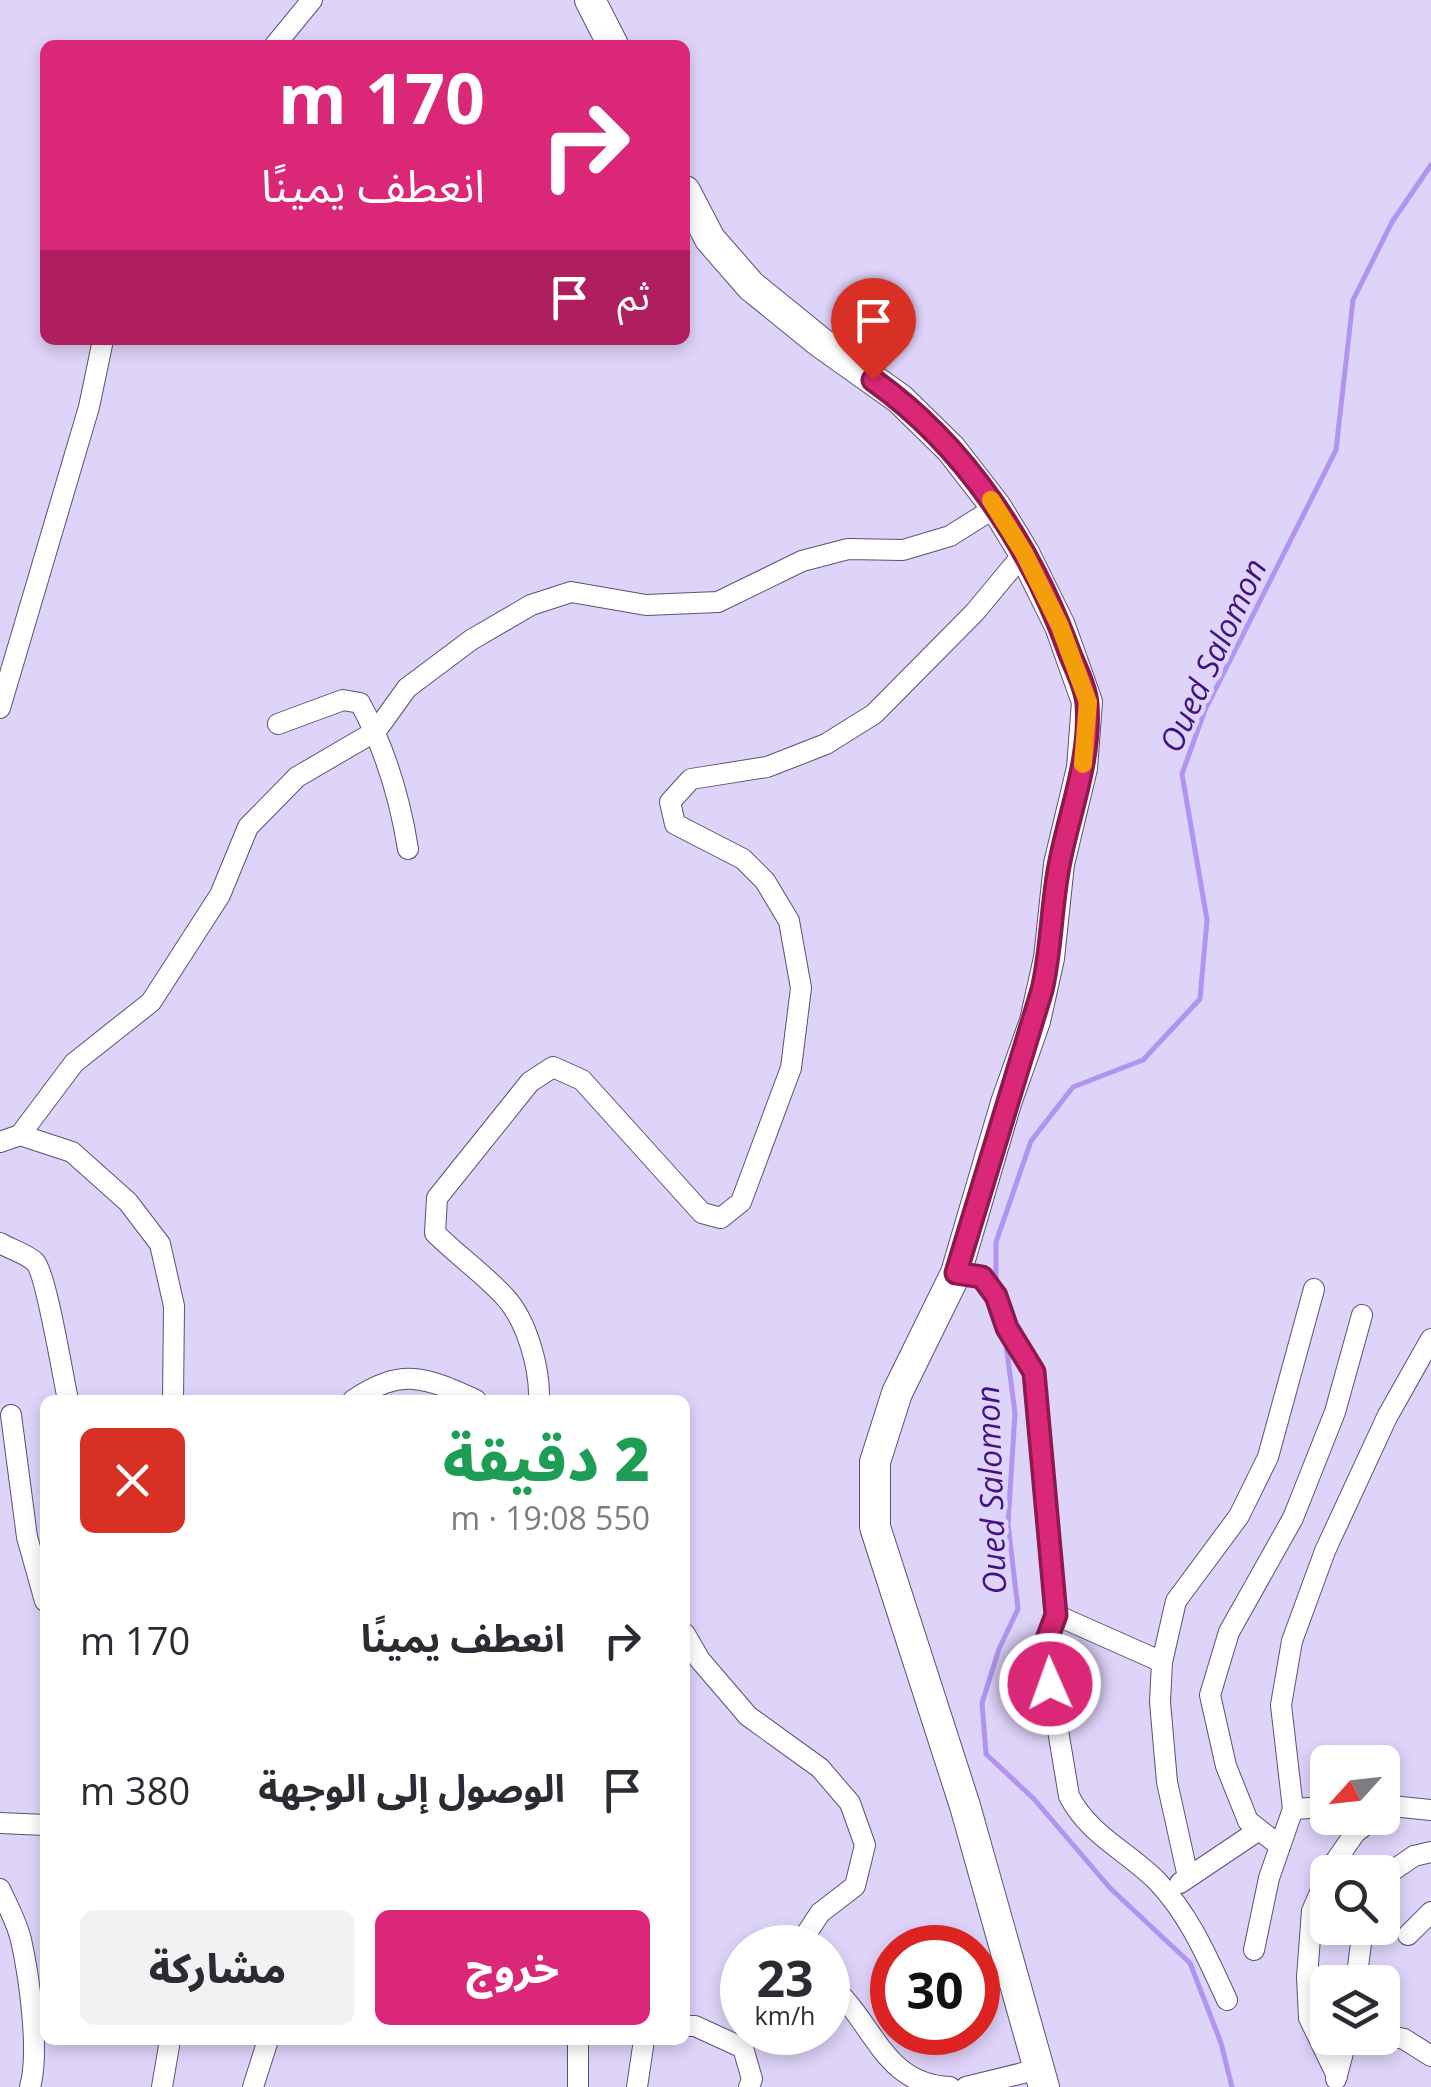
<!DOCTYPE html>
<html lang="ar">
<head>
<meta charset="utf-8">
<style>
  :root { --surface:#fff; --page:#f2f2f3; --text:#2b2b33; --muted:#7c7c81; --accent:#db2777 }
  body { margin:0; font-family:"Open Sans","Noto Sans Arabic",sans-serif; background:var(--page); color:var(--text); direction:rtl; height:100vh; display:flex; flex-direction:column; font-size:38px; white-space:nowrap }
  * { box-sizing:border-box; margin:0 }
  p { font-size:32px; color:var(--muted) }
  .icon { flex:none; width:55px; height:55px; fill:none; stroke:currentColor; stroke-width:2; stroke-linecap:round; stroke-linejoin:round }
  .map { position:relative; flex:1; overflow:hidden; direction:ltr }
  .details { position:absolute; left:40px; top:1395px; width:650px; height:650px; display:flex; flex-direction:column; background:var(--surface); border-radius:15px; box-shadow:0 5px 15px #0003; direction:rtl }
  .details>* { flex:none }
  .guide { position:absolute; left:40px; top:40px; width:650px; height:305px; border-radius:15px; box-shadow:0 5px 15px #0003; direction:rtl; background:#db2777; color:#fff; overflow:hidden }
  .needle { width:65px; rotate:243deg }
  .controls { position:absolute; left:1310px; top:1745px; display:grid; gap:20px }
  .controls a { display:grid; place-items:center; width:90px; height:90px; border-radius:15px; background:var(--surface); box-shadow:0 5px 15px #0003; font-size:50px }
  .speed { position:absolute; left:720px; top:1925px; display:flex; gap:20px; font-size:50px; font-weight:700; text-align:center }
  .speed>* { display:grid; place-content:center; width:130px; height:130px; border-radius:50%; background:var(--surface); box-shadow:0 5px 15px #0003; line-height:1 }
  .speed small { font-size:25px; font-weight:400 }
  .speed .limit { border:15px solid #d22; background:#fff; color:#111 }
  .pin { position:absolute; display:grid; place-items:center; width:85px; height:85px; color:#fff; margin:-102px -42px; border-radius:50% 50% 50% 0; rotate:-45deg; box-shadow:0 0 10px #0007 }
  .pin .icon { rotate:45deg }
  .me { position:absolute; width:110px; margin:-55px; rotate:358deg; stroke-linejoin:round; filter:drop-shadow(0 0 8px #0008) }
  .turn { display:flex; align-items:center; gap:35px; height:210px; padding:0 40px; font-size:45px }
  .turn .icon { width:130px; height:130px; stroke-width:2.5 }
  .turn b { display:block; font-size:70px; line-height:85px }
  .then { display:flex; align-items:center; height:95px; padding:0 40px; background:#0003; gap:20px; font-size:38px }
  .round { display:grid; place-items:center; flex:none; width:105px; height:105px; border-radius:15px; background:var(--page) }
  .headline { display:flex; align-items:center; justify-content:space-between; height:170px; padding:0 40px }
  h1 { font-size:60px; font-weight:800; line-height:75px; color:#1e9e55 }
  .button { display:flex; gap:20px; margin-top:auto; padding:20px 40px }
  .button a { flex:1; height:115px; border-radius:15px; background:var(--accent); color:#fff; font-size:40px; font-weight:800; line-height:115px; text-align:center }
  .button a+a { background:var(--page); color:var(--text) }
  ul { padding:0; list-style:none }
  li { display:flex; align-items:center; gap:30px; height:150px; padding:0 40px }
  li div { flex:1 }
  li b { display:block; font-size:38px }
  li em { font-style:normal }
  .map>svg:first-child { display:block }
  .lines { fill:none; stroke-linecap:round; stroke-linejoin:round }
  .stream { stroke:#b193f1; stroke-width:5 }
  .street-casing { stroke:#5b5272; stroke-width:22 }
  .secondary-casing { stroke:#5b5272; stroke-width:32 }
  .street { stroke:#fff; stroke-width:20 }
  .secondary { stroke:#fff; stroke-width:30 }
  .route-casing { stroke:#8e194d; stroke-width:25 }
  .route { stroke:#db2777; stroke-width:18 }
  .slow { stroke:#f59e0b; stroke-width:18 }
  .labels { text-anchor:middle; dominant-baseline:central; stroke-width:9; stroke-linejoin:round; paint-order:stroke }
  .water-label { font-size:32px; font-style:italic; fill:#45107f; stroke:#ded3f9 }
</style>
</head>
<body>
<div class="map">
<svg width="1431" height="2087" viewBox="0 0 1431 2087">
  <rect width="100%" height="100%" fill="#ded3f9"/>
  <g class="lines">
    <!-- stream -->
    <g class="stream">
      <polyline points="996,1284 996,1242 1031,1141 1073,1087 1143,1060 1200,999 1207,920 1182,774 1205,710 1336,450 1353,300 1392,222 1431,165"/>
      <polyline points="1006,1344 1015,1413 1008,1524 1018,1609 999,1649 982,1703 986,1754 1034,1799 1110,1888 1190,1963 1221,2043 1232,2087"/>
    </g>
    <!-- street casing -->
    <g class="street-casing">
      <g id="street">
        <polyline points="275,45 312,0"/>
        <polyline points="0,708 89,407 103,340"/>
        <path d="M278,724L343,700L360,703C385,748 400,799 408,849"/>
        <polyline points="20,1135 72,1152 128,1202 160,1244 174,1306 173,1400"/>
        <polyline points="0,1142 20,1135 74,1063 151,1002 220,895 248,827 297,777 376,731 407,688 471,640 531,605 571,592 646,605 718,602 802,561 848,549 903,550 950,536 996,507"/>
        <path d="M0,1243C10,1249 27,1254 35,1262C46,1273 63,1377 68,1400"/>
        <polyline points="956,1273 982,1277 996,1296 1007,1328 1033,1373 1056,1615"/>
        <path d="M353,1400C402,1367 425,1377 476,1400"/>
        <path d="M539,1400C540,1368 527,1321 505,1297C484,1274 457,1255 435,1233L437,1198L530,1082L553,1067L582,1080L702,1213L721,1218L741,1202L791,1068L801,988L789,921L765,881L743,859L675,824L670,802L691,779L767,767L826,744L874,714L975,612L1024,553"/>
        <polyline points="11,1415 27,1537 45,1601"/>
        <polyline points="685,1634 700,1660 748,1716 820,1768 850,1803 865,1845 855,1886 820,1913 801,1942 803,1948"/>
        <path d="M1162,1662L1056,1615L1044,1647L1069,1796C1089,1835 1127,1851 1157,1881C1190,1916 1207,1957 1227,2000"/>
        <polyline points="1382,1805 1431,1810"/>
        <polyline points="1293,1809 1328,1807"/>
        <polyline points="0,1823 45,1825"/>
        <polyline points="1280,1846 1248,1821 1226,1766 1210,1695 1229,1632 1293,1518 1335,1412 1362,1315"/>
        <polyline points="1328,1872 1355,1833 1374,1818"/>
        <polyline points="1328,1874 1312,1911 1307,1977 1309,2018 1337,2076"/>
        <polyline points="1188,1877 1167,1782 1160,1702 1162,1662 1176,1601 1239,1516 1268,1457 1314,1289"/>
        <polyline points="1382,1878 1414,1856 1431,1852"/>
        <polyline points="1180,1883 1259,1830"/>
        <path d="M0,1889C7,1905 17,1922 21,1940C29,1975 40,2052 30,2087"/>
        <polyline points="1408,1935 1431,1912"/>
        <polyline points="1254,1950 1269,1878 1293,1809 1281,1705 1292,1641 1325,1551 1387,1417 1431,1339"/>
        <polyline points="1356,1982 1363,1928"/>
        <path d="M828,1983C874,2020 882,2085 950,2087"/>
        <polyline points="685,2026 695,2026 743,2048 752,2079 749,2087"/>
        <polyline points="1382,2034 1404,2039 1431,2056"/>
        <polyline points="1336,2079 1347,2038"/>
        <polyline points="162,2087 170,2040"/>
        <polyline points="253,2087 268,2040"/>
        <polyline points="578,2087 578,2040"/>
        <polyline points="637,2087 644,2040"/>
        <polyline points="966,2087 1039,2069"/>
      </g>
    </g>
    <!-- secondary casing -->
    <g class="secondary-casing">
      <g id="secondary">
        <polyline points="590,0 613,45"/>
        <polyline points="685,191 710,239 751,286 820,342 900,399 951,449 996,507 1024,553 1060,626 1087,702 1082,768 1059,864 1049,958 1035,1021 1006,1103 956,1273 897,1393 875,1462 875,1527 965,1806 1044,2087"/>
      </g>
    </g>
    <!-- street -->
    <use href="#street" class="street"/>
    <!-- secondary -->
    <use href="#secondary" class="secondary"/>
  </g>
  <g class="lines">
    <!-- route casing -->
    <g class="route-casing">
      <path id="route" d="M873,380C966,446 1032,548 1070,654C1076,669 1086,688 1087,704C1091,758 1070,810 1060,861C1051,904 1052,947 1042,990L956,1273L982,1277L996,1296L1007,1328L1034,1372L1056,1615L1044,1647L1050,1684"/>
    </g>
    <!-- route -->
    <use href="#route" class="route"/>
    <!-- slow -->
    <polyline class="slow" points="991,500 1024,553 1060,626 1088,702 1083,764"/>
  </g>
  <g class="labels">
    <!-- water labels -->
    <g class="water-label">
      <text transform="translate(1212 655) rotate(-65)">Oued Salomon</text>
      <text transform="translate(990 1490) rotate(-92)">Oued Salomon</text>
    </g>
  </g>
</svg>
<div class="controls">
<a><svg class="needle" viewBox="-14 -14 28 28"><path d="M0-13l5 13h-10z" fill="#e53935"/><path d="M0 13l5-13h-10z" fill="#7c7c81"/></svg></a>
<a><svg class="icon" aria-label="search" viewBox="0 0 24 24"><circle cx="10" cy="10" r="6"/><path d="M15 15l6 6"/></svg></a>
<a><svg class="icon" aria-label="layers" viewBox="0 0 24 24"><path d="M12 4l9 5-9 5-9-5zM3 14l9 5 9-5"/></svg></a>
</div>
<div class="speed"><div>23<small>km/h</small></div><div class="limit">30</div></div>
<div class="pin" style="left:873px;top:380px;background:#d93025"><svg class="icon" aria-label="arrive" viewBox="0 0 24 24"><path d="M6 21V4h12l-3 4 3 4H6"/></svg></div>
<svg class="me" style="left:1050px;top:1684px" viewBox="-20 -20 40 40"><circle r="17" fill="#db2777" stroke="#fff" stroke-width="3"/><path d="M0-11L8 9 0 5-8 9z" fill="#fff"/></svg>
<div class="guide">
<div class="turn"><svg class="icon" aria-label="right" viewBox="0 0 24 24"><path d="M7 20v-9h11M14 6l5 5-5 5"/></svg><div><b>170 m</b>انعطف يمينًا</div></div>
<div class="then">ثم<svg class="icon" aria-label="arrive" viewBox="0 0 24 24"><path d="M6 21V4h12l-3 4 3 4H6"/></svg></div>
</div>
<section class="details">
<div class="headline"><div><h1>2 دقيقة</h1><p>550 m · 19:08</p></div><a class="round" style="background:#d93025;color:#fff"><svg class="icon" aria-label="close" viewBox="0 0 24 24"><path d="M6 6l12 12M18 6L6 18"/></svg></a></div>
<ul>
<li><svg class="icon" aria-label="right" viewBox="0 0 24 24"><path d="M7 20v-9h11M14 6l5 5-5 5"/></svg><div><b>انعطف يمينًا</b></div><em>170 m</em></li>
<li><svg class="icon" aria-label="arrive" viewBox="0 0 24 24"><path d="M6 21V4h12l-3 4 3 4H6"/></svg><div><b>الوصول إلى الوجهة</b></div><em>380 m</em></li>
</ul>
<div class="button"><a>خروج</a><a>مشاركة</a></div>
</section>
</div>
</body>
</html>
